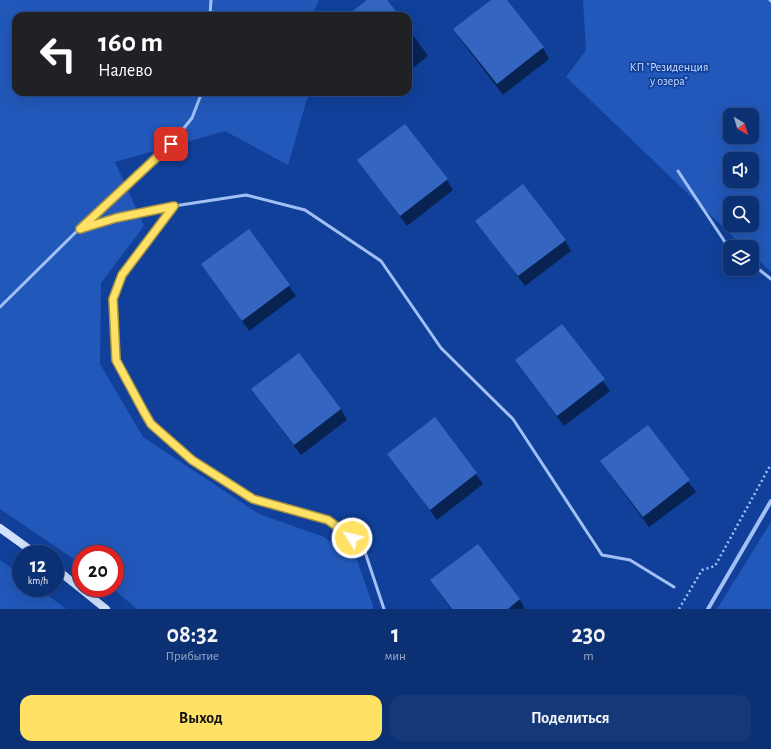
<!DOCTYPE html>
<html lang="ru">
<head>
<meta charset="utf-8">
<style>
  :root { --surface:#0c3074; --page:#153879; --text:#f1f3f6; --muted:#9aa9c5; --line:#2c4b86; --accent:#ffe166 }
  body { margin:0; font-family:"Alegreya Sans",sans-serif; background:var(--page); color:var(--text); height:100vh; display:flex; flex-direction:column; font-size:15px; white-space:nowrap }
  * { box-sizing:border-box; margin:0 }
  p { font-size:13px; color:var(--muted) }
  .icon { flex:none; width:22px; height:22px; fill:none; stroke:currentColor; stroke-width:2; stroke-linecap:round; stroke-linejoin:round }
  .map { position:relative; height:609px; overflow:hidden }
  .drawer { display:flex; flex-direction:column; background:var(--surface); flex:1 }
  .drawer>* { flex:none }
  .hud { position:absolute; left:12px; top:12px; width:400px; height:84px; border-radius:12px; box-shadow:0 4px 16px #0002,0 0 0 1px var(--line); background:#202124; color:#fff; overflow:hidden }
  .needle { width:26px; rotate:142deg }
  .tools { position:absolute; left:723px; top:108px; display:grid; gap:8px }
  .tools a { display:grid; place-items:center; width:36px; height:36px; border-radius:8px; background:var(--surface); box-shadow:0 4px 16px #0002,0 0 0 1px var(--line); font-size:20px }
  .speed { position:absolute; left:12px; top:545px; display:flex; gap:8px; font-size:20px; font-weight:700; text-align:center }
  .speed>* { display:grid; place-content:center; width:52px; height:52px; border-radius:50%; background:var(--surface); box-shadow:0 4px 16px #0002,0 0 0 1px var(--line); line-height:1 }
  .speed small { font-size:10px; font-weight:400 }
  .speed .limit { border:6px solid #d22; background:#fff; color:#111 }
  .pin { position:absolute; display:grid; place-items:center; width:34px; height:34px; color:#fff; margin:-17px; border-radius:8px; box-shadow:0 2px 6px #0006 }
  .me { position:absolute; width:44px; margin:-22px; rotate:306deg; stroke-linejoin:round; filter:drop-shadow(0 0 3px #0008) }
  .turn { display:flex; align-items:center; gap:14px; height:84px; padding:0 20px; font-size:18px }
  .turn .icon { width:52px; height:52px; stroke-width:2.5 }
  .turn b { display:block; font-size:28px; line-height:34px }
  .eta { display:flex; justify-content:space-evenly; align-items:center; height:68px; text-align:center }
  .eta b { font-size:24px; font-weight:600; line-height:28px }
  .action { display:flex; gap:8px; margin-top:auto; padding:8px 20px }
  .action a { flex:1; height:46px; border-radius:12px; background:var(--accent); color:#111; font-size:16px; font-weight:600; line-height:46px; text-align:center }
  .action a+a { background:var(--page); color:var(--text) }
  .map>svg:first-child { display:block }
  .green { fill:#2258b9; fill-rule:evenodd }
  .shadow { fill:#0007 }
  .building { fill:#3466c1 }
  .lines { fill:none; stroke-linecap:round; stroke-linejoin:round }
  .path { stroke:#a2c0f5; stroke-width:2.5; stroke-dasharray:2 3; stroke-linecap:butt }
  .lane { stroke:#a2c0f5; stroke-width:3 }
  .street { stroke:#a2c0f5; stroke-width:4 }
  .secondary { stroke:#d3e1fd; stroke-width:8 }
  .route-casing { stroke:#a69242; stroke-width:10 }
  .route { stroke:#ffe166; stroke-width:7 }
  .labels { text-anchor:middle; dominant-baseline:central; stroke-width:3.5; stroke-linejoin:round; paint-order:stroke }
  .park-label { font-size:12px; fill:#cbddfe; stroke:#10409a }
</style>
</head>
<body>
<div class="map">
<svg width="771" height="609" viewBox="0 0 771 609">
  <rect width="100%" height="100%" fill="#10409a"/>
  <!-- green -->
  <g class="green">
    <polygon points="0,0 319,0 312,16 16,16 16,92 309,92 288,165 225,131 115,162 144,226 101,283 100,364 143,437 259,514 324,537 357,560 374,609 137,609 112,588 115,588 115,554 81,554 81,564 0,509"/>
    <path d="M583,0H771V272L752,254V247H744L566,77L586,50ZM730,115H752V137H730ZM730,159H752V181H730ZM730,203H752V225H730Z"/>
    <polygon points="771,522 771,609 717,609"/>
    <polygon points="0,560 21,575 21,588 38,588 66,609 0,609"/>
  </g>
  <!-- shadow -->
  <g class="shadow">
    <polygon points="492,0 506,0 543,48 549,59 503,95 461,40 455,29"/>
    <polygon points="408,28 428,56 408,72"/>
    <polygon points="359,161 447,180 453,190 407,226"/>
    <polygon points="477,221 565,240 571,251 525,286"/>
    <polygon points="249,230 296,296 249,331 202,264"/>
    <polygon points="562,325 610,391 564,426 516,361"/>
    <polygon points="252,390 341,409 347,420 301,455"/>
    <polygon points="435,419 483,484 437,520 389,454"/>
    <polygon points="647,426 696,492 649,527 601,462"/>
    <polygon points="478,545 520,600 525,609 451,609 438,591 431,581"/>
  </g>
  <!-- building -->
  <g class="building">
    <polygon points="367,0 387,0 400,16 346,16"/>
    <polygon points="491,0 507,0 544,47 497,84 453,29"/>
    <polygon points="405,124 448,179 400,216 357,160"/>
    <polygon points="523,184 566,240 518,276 475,221"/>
    <polygon points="249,229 290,285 242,321 201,264"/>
    <polygon points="562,324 605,379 557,416 515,360"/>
    <polygon points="299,353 341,409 294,445 251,389"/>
    <polygon points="435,417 477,473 430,510 387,454"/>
    <polygon points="648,425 690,480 643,517 600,461"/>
    <polygon points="478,544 520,599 508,609 452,609 430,580"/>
  </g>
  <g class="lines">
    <!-- path -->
    <polyline class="path" points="679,609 702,570 715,566 771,464"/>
    <!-- lane -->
    <g class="lane">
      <polyline points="770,0 771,1"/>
      <polyline points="210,16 211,0"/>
      <polyline points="678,171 725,242 731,247"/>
      <polyline points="174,206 122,275 113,299 116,360 151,424 192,459 253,499 328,520 352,538 365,552 384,609"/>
      <polyline points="79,229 116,218 174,206 246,195 305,210 381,261 441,348 513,419 602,555 630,560 674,587"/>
      <polyline points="752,264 771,279"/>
      <polyline points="0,307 79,229 171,144 192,118 202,92"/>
    </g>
    <!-- street -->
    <polyline class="street" points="708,609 771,501"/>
    <!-- secondary -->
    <g class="secondary">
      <polyline points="0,528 36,554"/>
      <polyline points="55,568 106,609"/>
    </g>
  </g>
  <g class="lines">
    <!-- route casing -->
    <g class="route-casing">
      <polyline id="route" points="171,144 80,229 116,218 174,206 122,275 113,299 116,360 144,412 151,424 192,460 253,499 328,520 352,538"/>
    </g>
    <!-- route -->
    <use href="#route" class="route"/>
  </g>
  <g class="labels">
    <!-- park labels -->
    <g class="park-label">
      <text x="669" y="67">КП "Резиденция<tspan x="669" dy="14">у озера"</tspan></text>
    </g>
  </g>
</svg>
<div class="tools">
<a><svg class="needle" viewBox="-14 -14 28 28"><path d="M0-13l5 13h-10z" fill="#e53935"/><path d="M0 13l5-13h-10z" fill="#9aa9c5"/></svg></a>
<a><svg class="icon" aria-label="sound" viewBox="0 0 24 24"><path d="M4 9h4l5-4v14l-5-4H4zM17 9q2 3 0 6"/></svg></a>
<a><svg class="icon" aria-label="search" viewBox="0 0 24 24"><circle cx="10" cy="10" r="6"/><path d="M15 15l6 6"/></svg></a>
<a><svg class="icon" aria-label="layers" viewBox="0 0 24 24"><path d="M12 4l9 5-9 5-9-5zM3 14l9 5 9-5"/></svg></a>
</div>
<div class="speed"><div>12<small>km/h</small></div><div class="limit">20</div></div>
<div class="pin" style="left:171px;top:144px;background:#d93025"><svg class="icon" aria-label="arrive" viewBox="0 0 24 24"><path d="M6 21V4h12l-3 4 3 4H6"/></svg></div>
<svg class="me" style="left:352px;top:538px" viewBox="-20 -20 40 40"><circle r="17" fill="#ffe166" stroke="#fff" stroke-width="3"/><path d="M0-11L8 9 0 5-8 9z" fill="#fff"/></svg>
<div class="hud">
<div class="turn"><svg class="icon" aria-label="left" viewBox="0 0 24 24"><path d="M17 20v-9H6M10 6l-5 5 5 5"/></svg><div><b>160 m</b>Налево</div></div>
</div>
</div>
<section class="drawer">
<div class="eta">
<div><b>08:32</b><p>Прибытие</p></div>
<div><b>1</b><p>мин</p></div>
<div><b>230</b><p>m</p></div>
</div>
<div class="action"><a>Выход</a><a>Поделиться</a></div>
</section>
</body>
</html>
